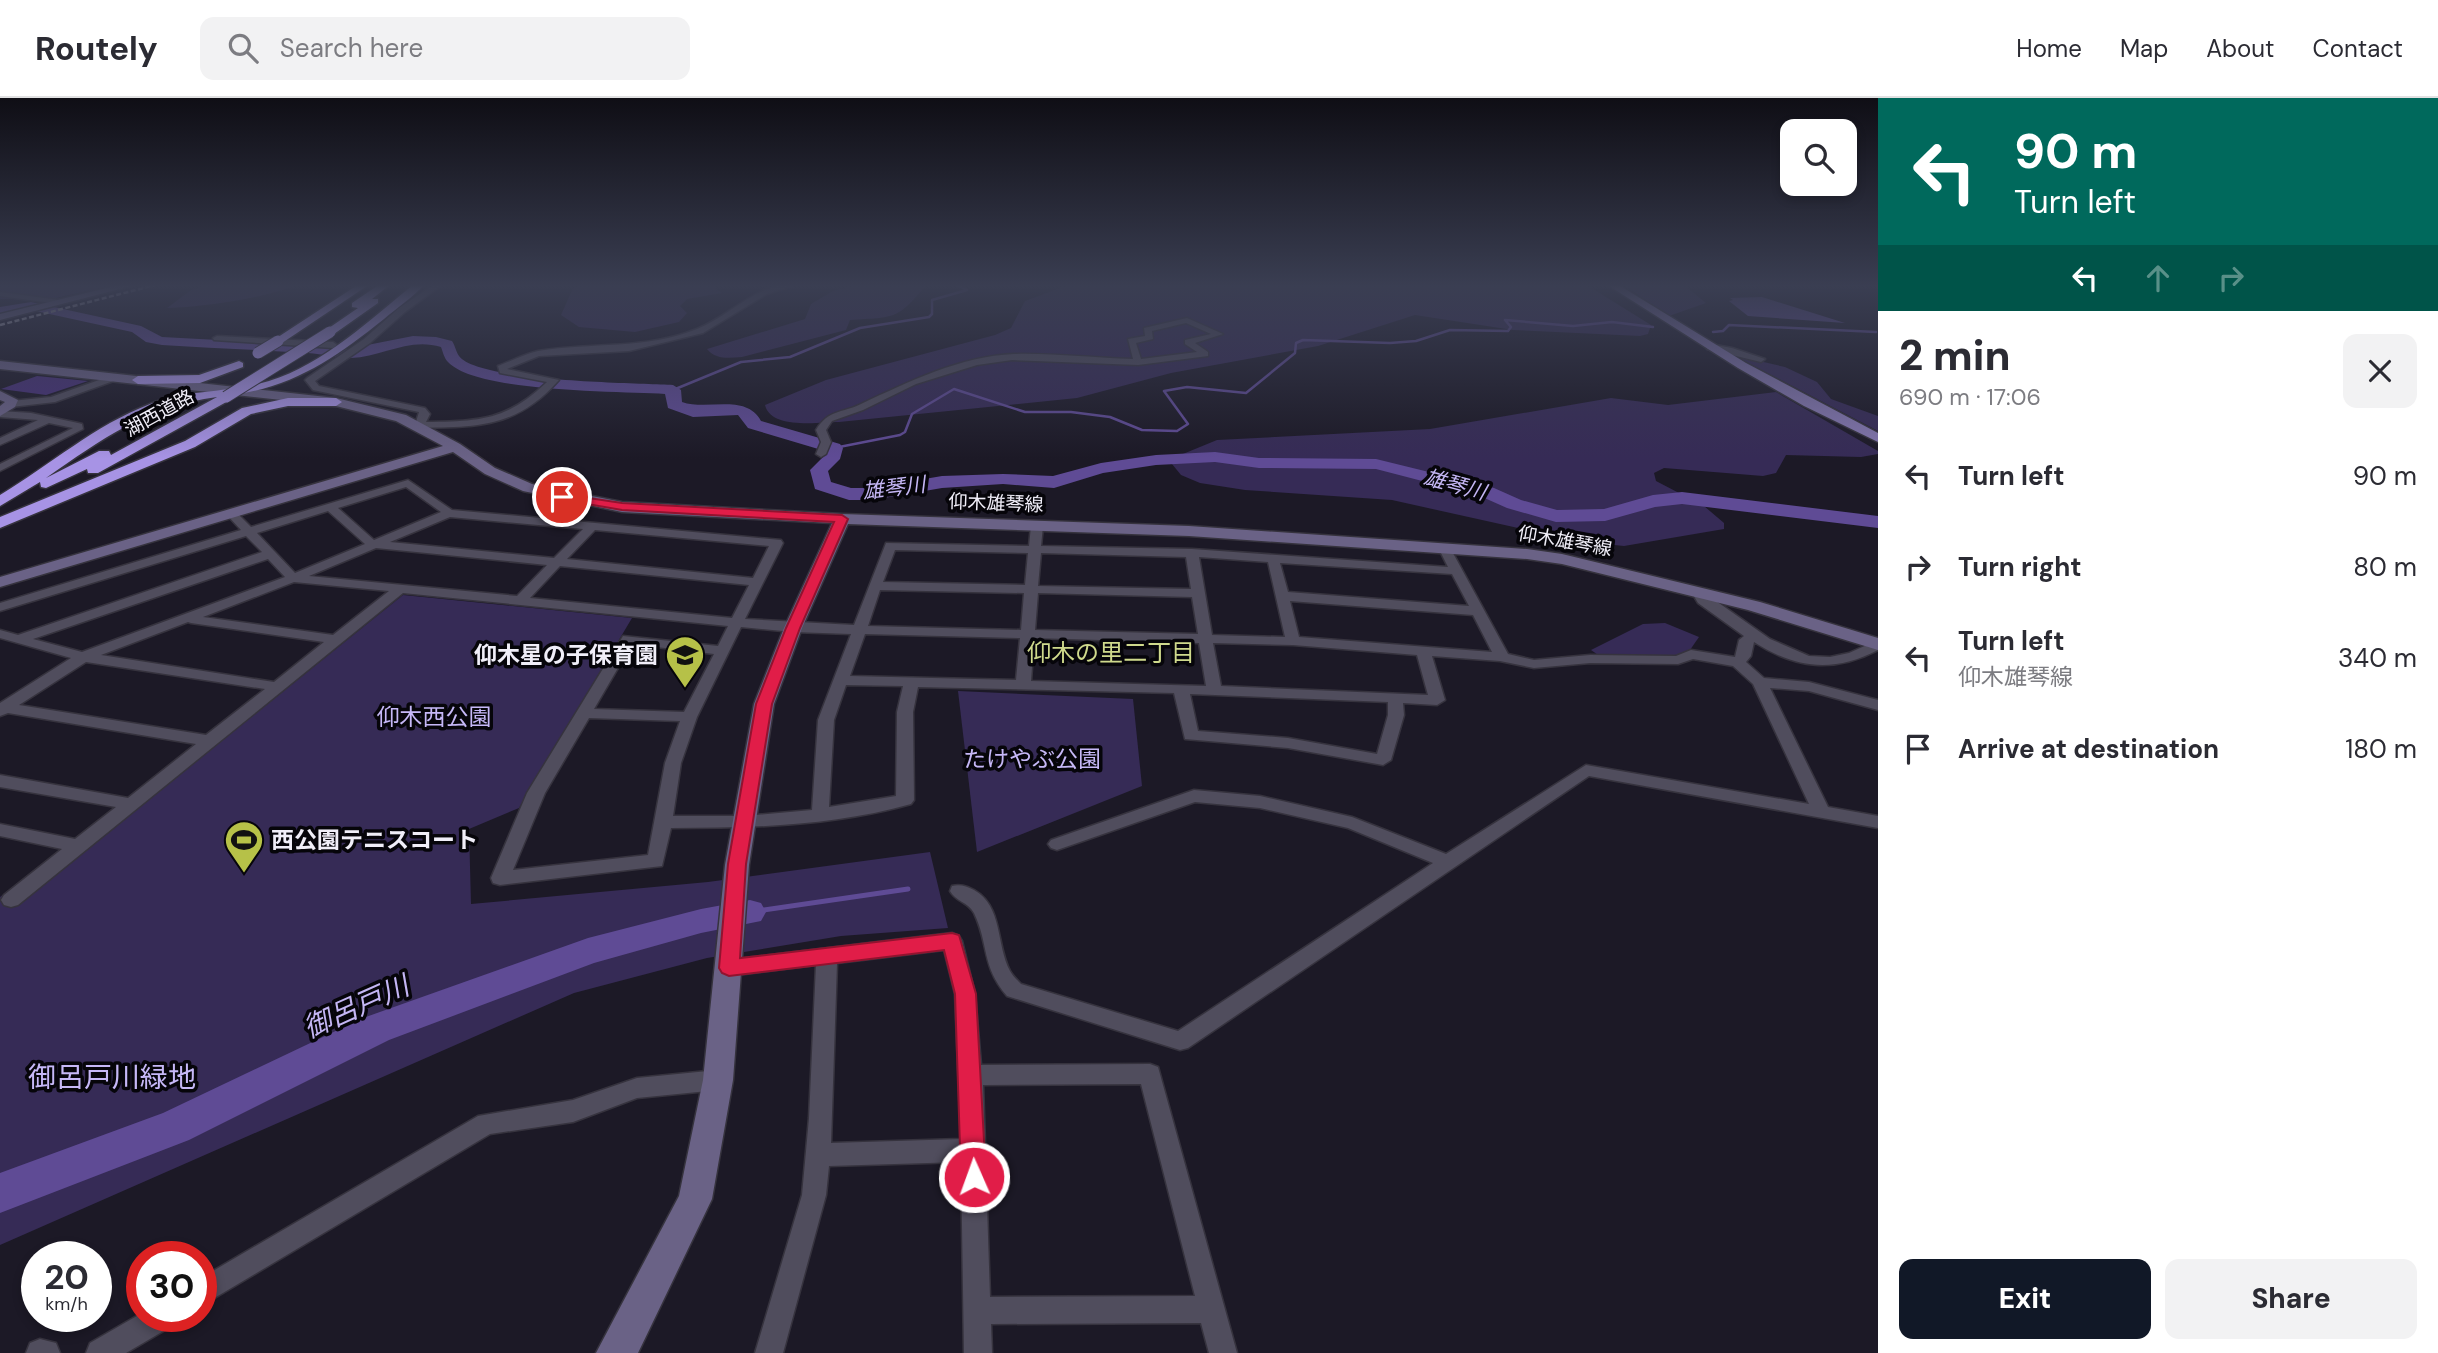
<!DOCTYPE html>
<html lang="en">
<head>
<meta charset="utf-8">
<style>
  :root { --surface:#fff; --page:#f2f2f3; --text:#2b2b33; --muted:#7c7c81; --line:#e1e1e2; --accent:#111827 }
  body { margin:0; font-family:"DM Sans","Noto Sans JP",sans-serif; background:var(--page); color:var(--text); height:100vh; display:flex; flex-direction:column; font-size:26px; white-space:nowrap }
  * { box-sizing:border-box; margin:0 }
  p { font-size:23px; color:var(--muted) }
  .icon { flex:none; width:38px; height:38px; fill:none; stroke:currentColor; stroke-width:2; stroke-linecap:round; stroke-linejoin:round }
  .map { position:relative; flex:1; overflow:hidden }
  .details { display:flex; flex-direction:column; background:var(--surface); width:560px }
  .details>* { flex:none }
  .guide { background:#00695c; color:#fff; overflow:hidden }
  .fabs { position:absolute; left:1780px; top:21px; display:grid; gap:14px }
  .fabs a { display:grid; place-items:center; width:77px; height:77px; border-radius:14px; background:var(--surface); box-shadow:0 4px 10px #0003; font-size:35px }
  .speed { position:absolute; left:21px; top:1143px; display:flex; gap:14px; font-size:35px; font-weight:700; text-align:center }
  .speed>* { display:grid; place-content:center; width:91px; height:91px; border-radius:50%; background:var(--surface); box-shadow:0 4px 10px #0003; line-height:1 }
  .speed small { font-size:18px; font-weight:400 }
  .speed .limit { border:10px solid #d22; background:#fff; color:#111 }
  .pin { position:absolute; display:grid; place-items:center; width:60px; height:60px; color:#fff; margin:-30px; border:4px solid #fff; border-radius:50%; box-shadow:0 2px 7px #0007 }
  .me { position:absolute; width:77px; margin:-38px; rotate:358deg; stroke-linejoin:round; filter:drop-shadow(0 0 5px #0008) }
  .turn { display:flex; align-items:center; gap:24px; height:147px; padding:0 21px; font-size:32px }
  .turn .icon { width:91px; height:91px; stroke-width:2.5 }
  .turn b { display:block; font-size:49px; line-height:60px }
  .lanes { display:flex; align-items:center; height:66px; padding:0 21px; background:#0003; justify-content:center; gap:35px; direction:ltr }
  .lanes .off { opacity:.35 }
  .round { display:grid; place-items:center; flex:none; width:74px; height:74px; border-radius:14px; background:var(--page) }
  .head { display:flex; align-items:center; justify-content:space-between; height:119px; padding:0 21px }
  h1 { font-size:42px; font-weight:800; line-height:52px }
  .action { display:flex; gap:14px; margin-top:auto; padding:14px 21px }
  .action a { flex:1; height:80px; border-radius:14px; background:var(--accent); color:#fff; font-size:28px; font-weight:800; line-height:80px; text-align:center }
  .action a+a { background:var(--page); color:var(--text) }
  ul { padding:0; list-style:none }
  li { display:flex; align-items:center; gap:21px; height:91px; padding:0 21px }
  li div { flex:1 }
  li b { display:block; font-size:26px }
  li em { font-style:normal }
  header { display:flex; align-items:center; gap:42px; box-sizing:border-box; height:98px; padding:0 35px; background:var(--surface); border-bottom:2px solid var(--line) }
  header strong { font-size:33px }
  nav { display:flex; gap:38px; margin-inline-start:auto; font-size:24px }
  .search { width:490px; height:63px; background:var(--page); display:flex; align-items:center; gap:18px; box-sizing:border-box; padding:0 24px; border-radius:14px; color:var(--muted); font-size:26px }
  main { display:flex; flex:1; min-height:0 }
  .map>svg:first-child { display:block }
  .green { fill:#362b56 }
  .water { fill:#5f4b95 }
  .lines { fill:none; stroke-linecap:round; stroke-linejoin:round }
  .stream-far1 { stroke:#5f4b95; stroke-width:2.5 }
  .stream { stroke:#5f4b95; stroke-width:5 }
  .river { fill:#5f4b95; fill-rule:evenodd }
  .building { fill:#473178 }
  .street-casing { stroke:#36333e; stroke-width:3 }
  .secondary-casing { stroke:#36333e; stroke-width:3 }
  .primary-casing { stroke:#36333e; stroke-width:3 }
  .highway-casing { stroke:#36333e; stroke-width:3 }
  .street { fill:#504d5d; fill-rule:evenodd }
  .secondary { fill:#6a6286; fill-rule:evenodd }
  .primary { fill:#8477af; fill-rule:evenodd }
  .highway { fill:#a793e5; fill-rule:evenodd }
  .rail { stroke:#a19faa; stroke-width:2.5; stroke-dasharray:5 2.5; stroke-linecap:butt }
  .highway-bridge-casing { stroke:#36333e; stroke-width:13; stroke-linecap:butt }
  .highway-bridge { stroke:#a793e5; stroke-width:11 }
  .route { fill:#e11d48; stroke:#92132f; stroke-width:2 }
  .labels { text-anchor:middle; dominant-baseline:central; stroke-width:7; stroke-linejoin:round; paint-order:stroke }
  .far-street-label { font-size:19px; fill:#f0eef8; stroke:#06050a }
  .far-water-label { font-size:21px; font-style:italic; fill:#c4b6f4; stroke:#06050a }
  .poi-label { font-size:23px; font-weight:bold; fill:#f0eef8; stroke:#06050a; text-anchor:end }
  .park-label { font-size:23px; fill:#c6b8f7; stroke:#06050a }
  .neighbourhood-label { font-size:24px; fill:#cfd98c; stroke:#06050a }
  .near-water-label { font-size:28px; font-style:italic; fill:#c4b6f4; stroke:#06050a }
  .near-park-label { font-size:28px; fill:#c6b8f7; stroke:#06050a }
</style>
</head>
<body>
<header>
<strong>Routely</strong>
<div class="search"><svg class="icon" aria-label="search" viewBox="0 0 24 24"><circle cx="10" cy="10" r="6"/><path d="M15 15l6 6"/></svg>Search here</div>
<nav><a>Home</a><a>Map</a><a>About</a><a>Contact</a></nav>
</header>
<main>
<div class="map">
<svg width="1878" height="1255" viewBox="0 0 1878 1255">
  <rect width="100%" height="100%" fill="#1c1926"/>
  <!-- green -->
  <g class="green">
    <polygon points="0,186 119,186 51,201 0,201"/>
    <path d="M211,186H302C257,201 213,208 167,210L191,192Z"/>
    <polygon points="585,186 710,186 722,195 687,201 680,208 687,215 679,224 635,234 579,229 561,217 573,190"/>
    <path d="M862,186L926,187C897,222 896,219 850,222L846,232L742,259C729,260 716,262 707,251L805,221L811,206L833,193Z"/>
    <path d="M1071,186H1585L1651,227L1648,236L1640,238L1513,232L1415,217L1318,248L1171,275L1077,300L839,324C819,324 771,332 765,307L826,282L995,237L1011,230L1025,203Z"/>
    <polygon points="1622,186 1684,187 1706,205 1669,218"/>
    <polygon points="1733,257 1785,269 1817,284 1831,301 1878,318 1878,333"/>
    <polygon points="1776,294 1878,353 1878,356 1861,359 1786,357 1776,375 1763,378 1664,370 1654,375 1656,383 1704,408 1724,425 1724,431 1624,448 1576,443 1392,402 1245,392 1200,385 1181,377 1172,366 1178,358 1217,342 1430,331 1611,300 1668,307"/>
    <polygon points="403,497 632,520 519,710 469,731 471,806 708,784 930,754 948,830 841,838 707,860 574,895 0,1147 0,799 29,776 53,778"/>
    <path d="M1665,525L1699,539L1683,562C1656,568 1614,570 1591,552L1643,526Z"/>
    <polygon points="958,593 1133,601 1142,688 977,754"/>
  </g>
  <!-- water -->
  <polygon class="water" points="1762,199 1845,225 1748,218 1729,203 1733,202 1730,200"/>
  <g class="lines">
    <!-- stream-far1 -->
    <g class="stream-far1">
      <polyline points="1713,234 1723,233 1729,227 1876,234"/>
      <polyline points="673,292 741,264 790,259 860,230 929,219 932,216 932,202 967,192 955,186"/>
      <polyline points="834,350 900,337 905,334 912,316 954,291 1025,314 1071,314 1110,319 1142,332 1177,333 1188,326 1164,293 1187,289 1246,295 1295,255 1296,245 1303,242 1390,245 1416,243 1450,232 1508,233 1511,229 1505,222 1573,228 1612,224 1653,229"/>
    </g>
    <!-- stream -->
    <polyline class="stream" points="750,814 908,791"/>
    <!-- river -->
    <g class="river">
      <path d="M31,204L141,228L162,239L314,247L347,251L413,238L436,239L452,243C455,247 456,254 459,258C478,284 636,285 673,287L681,292L682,304C707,313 746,295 761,323L840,346L843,350L840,361L828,373L831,384L851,390H872L942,378L1003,376L1053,378L1101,365L1156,357L1215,354L1259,360L1376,361L1494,390L1521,402L1557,412L1604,411L1653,397L1682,394L1878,418V430L1682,406L1655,409L1605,423L1556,424L1507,410L1480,398L1376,371L1259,370L1215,364L1156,367L1103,375L1054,390L1003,386L942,390L872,402H849L815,391L810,372L823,359L825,353L748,330L738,317L693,319L668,310L665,296C620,293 477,295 448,264C444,260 443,254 441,249C409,239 382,259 351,260C336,260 323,256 308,255C259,252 211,250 162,247L146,244L132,234L31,212L0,217V209Z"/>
      <polygon points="750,802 761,805 766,814 761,823 701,835 594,865 389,942 189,1042 0,1115 0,1075 163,1015 363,920 588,840 701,811"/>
    </g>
  </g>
  <!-- building -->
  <polygon class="building" points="37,278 88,283 46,297 1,291"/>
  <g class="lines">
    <!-- street casing -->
    <g class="street-casing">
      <g id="street">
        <path d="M435,186H443L405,214L370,245L315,283L319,288L425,310L430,316L426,324C480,323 506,323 547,284L500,275L498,268C511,263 525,256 538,253C591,244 646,252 697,231C732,217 757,184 798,186L767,196L703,235L629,253L539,258L507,271L559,282C516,331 475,329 415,330L410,327L416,324L419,314L313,292L305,282L307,280L364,241L399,210Z"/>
        <polygon points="0,194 59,202 63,204 59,206 0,198"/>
        <path d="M1187,220L1223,236L1195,245L1208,254V258L1138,267L1012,262L977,267L916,286L863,312L832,323L826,332L831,344L826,356L821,359L816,356L821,344L816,332C829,311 840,316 861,306C908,284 961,258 1014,256C1053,255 1093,260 1133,261L1128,241L1145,238L1144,230ZM1186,225L1211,236L1185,242V246L1197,254L1141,261L1136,245L1153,241L1152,233Z"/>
        <polygon points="217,238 333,244 337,247 333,250 214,242 213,240"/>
        <polygon points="1710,246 1732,250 1765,261 1761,264 1707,251 1707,247"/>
        <polygon points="116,276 121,279 119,281 55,304 11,309 6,306 11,303 51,299"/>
        <polygon points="0,313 31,315 78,325 82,326 83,331 0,373 0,366 73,330 49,325 0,347 0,340 38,322 0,319"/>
        <path d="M408,382L452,412L781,442L783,445L745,521L854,527L886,445L1029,448L1031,428L1037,424L1043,428L1041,448L1192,451L1448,469L1438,449L1440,446H1448L1508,556L1534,562L1590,557L1676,558L1691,552L1735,559L1739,542L1744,538L1698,505L1692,495L1699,491L1770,541L1809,558L1830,559L1849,555L1878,542V552C1834,575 1796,571 1754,544L1751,558L1746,564L1764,580L1809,584L1878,602V612L1809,593L1770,590L1828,709L1878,718V730L1589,678L1188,950L1180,952L1007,898C981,868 989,846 974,815C968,804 955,803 950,793L952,788C960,786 966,788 974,792C1003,808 996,847 1010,873C1012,877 1017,882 1021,886L1178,933L1433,765L1348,730L1260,710L1195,704L1057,752L1051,750L1048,746L1051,742L1194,692L1260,698L1352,719L1446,756L1586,667L1809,706L1753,586L1733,568L1693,561L1678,566L1590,565L1534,570L1500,563L1432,558L1445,602L1437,607L1403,605L1404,617L1391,662L1383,667L1288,650L1185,641L1174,595L918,589L913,614L914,702L911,706C833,728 751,730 671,730L662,768L500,787L493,785L491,780L527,695L623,538L718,548L728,528L403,495L18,807L11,809L4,807L1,802L4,797L62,751L0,738V726L75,741L116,709L0,689V677L128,700L196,646L8,615L0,618V605L71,560L0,540V532L18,537L262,454L246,438L0,513V505L241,432L227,417V413H235L251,429ZM406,389L441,414L374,442L338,410ZM328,413L365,446L295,475L257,435ZM450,419L583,431L554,460L390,444ZM595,432L769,448L753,480L567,461ZM376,450L547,467L517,498L309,478ZM895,452L1028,455L1025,487L883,484ZM1041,455L1186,459L1191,491L1038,488ZM1199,459L1268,464L1285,539L1212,537ZM268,461L285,479L82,554L33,541ZM1280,465L1452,476L1469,508L1288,494ZM560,468L749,487L732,520L530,500ZM294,484L389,493L333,537L203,519ZM880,492L1024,495L1021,532L868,528ZM1038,495L1192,499L1198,536L1035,532ZM1290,503L1473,517L1492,554L1299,539ZM188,524L191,525L324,544L274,584L101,557ZM741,529L793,534L851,536L818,622L812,712L744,718H673L681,665L697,619ZM865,536L1020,540L1016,582L850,578ZM1034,540L1199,545L1206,588L1031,583ZM1213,545L1293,547L1417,557L1428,597L1221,588ZM632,546L714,556L684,614L594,611ZM86,564L265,591L206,637L19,607ZM846,587L903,588L897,614L896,698L829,709L834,622ZM1190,596L1388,604V617L1377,656L1288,640L1198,633ZM589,620L680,623L665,665L648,757L513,772L545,695Z"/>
        <path d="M952,835L959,838L962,843L975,896L981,967L1150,966L1158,969L1237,1255H1209L1201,1225L991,1226L992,1255H964L961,1064L829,1068L826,1097L783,1255H755L802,1097L809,1020L816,867L729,878L722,876L719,870L722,864L729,862ZM944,852L955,896L961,1041L831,1045L837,865ZM1141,986L1195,1198L990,1199L983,987Z"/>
        <polygon points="718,972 726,975 729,982 726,989 718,992 637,1000 573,1024 490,1036 201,1208 201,1180 478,1018 573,1002 637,980"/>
        <polygon points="142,1215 142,1218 176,1218 172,1228 126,1255 86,1255 90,1245"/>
        <polygon points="40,1241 56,1245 60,1255 26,1255 30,1245"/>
      </g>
    </g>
    <!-- secondary casing -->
    <g class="secondary-casing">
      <g id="secondary">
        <polygon points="123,186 139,186 0,222 0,216"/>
        <polygon points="0,263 336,300 406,317 460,346 495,370 532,386 622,404 842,416 1189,428 1527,451 1562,456 1760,504 1878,540 1878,552 1748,512 1562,466 1527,461 1189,438 848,426 802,530 774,606 749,767 733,982 712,1101 638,1255 596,1255 679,1098 703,982 725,767 754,606 784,530 832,425 622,414 523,393 485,376 453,354 0,489 0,479 443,348 396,323 336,308 0,271"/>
        <polygon points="0,293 18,302 15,309 0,318 0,308 5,304 0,302"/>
      </g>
    </g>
    <!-- primary casing -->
    <g class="primary-casing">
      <polygon id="primary" points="1606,186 1617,186 1746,265 1878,335 1878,344 1804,308 1738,270"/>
    </g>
    <!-- highway casing -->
    <g class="highway-casing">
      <g id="highway">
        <polygon points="359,186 370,186 282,245 272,243"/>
        <polygon points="380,186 391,186 372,201 378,201 378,205 334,236 326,236 326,232 358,210 352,209 352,205"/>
        <path d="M414,186H425C413,199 397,210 384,221C335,260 294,289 231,297L230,302L98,375H88L87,371L46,390L41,389L40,384L0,408V397C50,367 95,327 150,306C188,291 230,295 269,283C324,266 371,221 414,186ZM217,299L111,357L109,353H99L46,380C102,341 147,308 217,299Z"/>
        <polygon points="239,263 243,265 243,269 200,285 138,286 132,282 138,278 199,277"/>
        <polygon points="288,300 336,300 342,304 336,308 288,308 251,316 195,349 0,430 0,419 185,343 242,310"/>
      </g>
    </g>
    <!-- street -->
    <use href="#street" class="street"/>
    <!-- secondary -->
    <use href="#secondary" class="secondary"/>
    <!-- primary -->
    <use href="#primary" class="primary"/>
    <!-- highway -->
    <use href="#highway" class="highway"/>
    <!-- rail -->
    <polyline class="rail" points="0,227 159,186"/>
    <!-- highway-bridge casing -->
    <g class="highway-bridge-casing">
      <g id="highway-bridge">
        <polyline points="258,255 278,243"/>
        <polyline points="226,299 330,234"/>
      </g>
    </g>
    <!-- highway-bridge -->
    <use href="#highway-bridge" class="highway-bridge"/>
  </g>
  <!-- sky -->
  <linearGradient id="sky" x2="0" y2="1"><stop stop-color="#0f0e15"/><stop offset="0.52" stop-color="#3a3e52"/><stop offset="1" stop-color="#3a3e52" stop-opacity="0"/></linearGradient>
  <rect width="1878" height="361" fill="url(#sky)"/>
  <!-- route -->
  <polygon class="route" points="562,396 622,405 842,417 848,421 800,530 772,606 746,766 740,860 952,835 959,837 976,896 986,1079 982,1087 974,1091 965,1087 961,1079 955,896 944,852 729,878 722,875 719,870 728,766 756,606 786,530 834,424 622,412 558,401 556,399"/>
  <!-- icons -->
  <defs>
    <g id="school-pin" transform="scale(2.0125)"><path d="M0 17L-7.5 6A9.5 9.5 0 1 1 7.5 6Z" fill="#b6c148" stroke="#06050a"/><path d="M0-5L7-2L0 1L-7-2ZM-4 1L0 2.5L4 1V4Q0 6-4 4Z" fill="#111"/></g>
    <g id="stadium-pin" transform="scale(2.0125)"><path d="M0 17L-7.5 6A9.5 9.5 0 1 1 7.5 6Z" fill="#b6c148" stroke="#06050a"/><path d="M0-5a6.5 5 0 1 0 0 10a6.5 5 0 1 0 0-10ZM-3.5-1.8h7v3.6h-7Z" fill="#111"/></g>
  </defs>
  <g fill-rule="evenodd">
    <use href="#school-pin" x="685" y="557"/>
    <use href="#stadium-pin" x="244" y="742"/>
  </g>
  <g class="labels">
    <!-- far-street labels -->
    <g class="far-street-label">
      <text transform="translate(159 315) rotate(-29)">湖西道路</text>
      <text transform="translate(996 405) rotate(2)">仰木雄琴線</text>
      <text transform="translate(1565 443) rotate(10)">仰木雄琴線</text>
    </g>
    <!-- far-water labels -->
    <g class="far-water-label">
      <text transform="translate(1455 387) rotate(15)">雄琴川</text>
      <text transform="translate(894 390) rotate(-7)">雄琴川</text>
    </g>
    <!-- poi labels -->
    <g class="poi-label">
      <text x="658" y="557">仰木星の子保育園</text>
      <text x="271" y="742" text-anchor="start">西公園テニスコート</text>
    </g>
    <!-- park labels -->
    <g class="park-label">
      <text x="434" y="619">仰木西公園</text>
      <text x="1032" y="661">たけやぶ公園</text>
    </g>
    <!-- neighbourhood labels -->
    <g class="neighbourhood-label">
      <text x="1111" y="554">仰木の里二丁目</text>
    </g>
    <!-- near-water labels -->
    <g class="near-water-label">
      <text transform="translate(356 909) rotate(-24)">御呂戸川</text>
    </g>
    <!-- near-park labels -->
    <g class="near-park-label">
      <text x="112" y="979">御呂戸川緑地</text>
    </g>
  </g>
</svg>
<div class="fabs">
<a><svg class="icon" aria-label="search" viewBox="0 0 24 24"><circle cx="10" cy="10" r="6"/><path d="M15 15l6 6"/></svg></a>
</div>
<div class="speed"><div>20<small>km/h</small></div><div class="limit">30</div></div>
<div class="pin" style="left:562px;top:399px;background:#d93025"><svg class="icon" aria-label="arrive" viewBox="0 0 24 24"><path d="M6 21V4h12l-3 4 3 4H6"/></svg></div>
<svg class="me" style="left:974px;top:1079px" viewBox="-20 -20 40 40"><circle r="17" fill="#e11d48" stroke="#fff" stroke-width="3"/><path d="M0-11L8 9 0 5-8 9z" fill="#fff"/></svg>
</div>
<section class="details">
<div class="guide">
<div class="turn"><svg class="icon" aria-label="left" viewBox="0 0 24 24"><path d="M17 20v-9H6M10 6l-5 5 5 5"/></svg><div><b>90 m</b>Turn left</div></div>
<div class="lanes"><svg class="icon" aria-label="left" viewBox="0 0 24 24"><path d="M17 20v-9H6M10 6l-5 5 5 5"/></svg><svg class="icon off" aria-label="ahead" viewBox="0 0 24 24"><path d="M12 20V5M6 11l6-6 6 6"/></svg><svg class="icon off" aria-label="right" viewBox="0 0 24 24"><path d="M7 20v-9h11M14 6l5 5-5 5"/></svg></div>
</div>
<div class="head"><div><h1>2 min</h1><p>690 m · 17:06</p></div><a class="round"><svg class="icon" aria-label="close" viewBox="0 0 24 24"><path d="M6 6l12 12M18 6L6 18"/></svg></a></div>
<ul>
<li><svg class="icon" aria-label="left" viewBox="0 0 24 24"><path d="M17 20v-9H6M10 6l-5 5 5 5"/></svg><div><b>Turn left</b></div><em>90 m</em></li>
<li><svg class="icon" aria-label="right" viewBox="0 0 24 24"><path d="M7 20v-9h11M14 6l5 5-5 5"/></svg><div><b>Turn right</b></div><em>80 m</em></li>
<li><svg class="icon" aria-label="left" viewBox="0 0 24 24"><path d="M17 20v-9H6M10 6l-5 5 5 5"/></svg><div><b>Turn left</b><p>仰木雄琴線</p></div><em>340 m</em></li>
<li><svg class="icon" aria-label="arrive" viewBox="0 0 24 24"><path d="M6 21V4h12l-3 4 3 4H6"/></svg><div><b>Arrive at destination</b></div><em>180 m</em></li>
</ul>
<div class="action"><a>Exit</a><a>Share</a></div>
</section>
</main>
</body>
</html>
